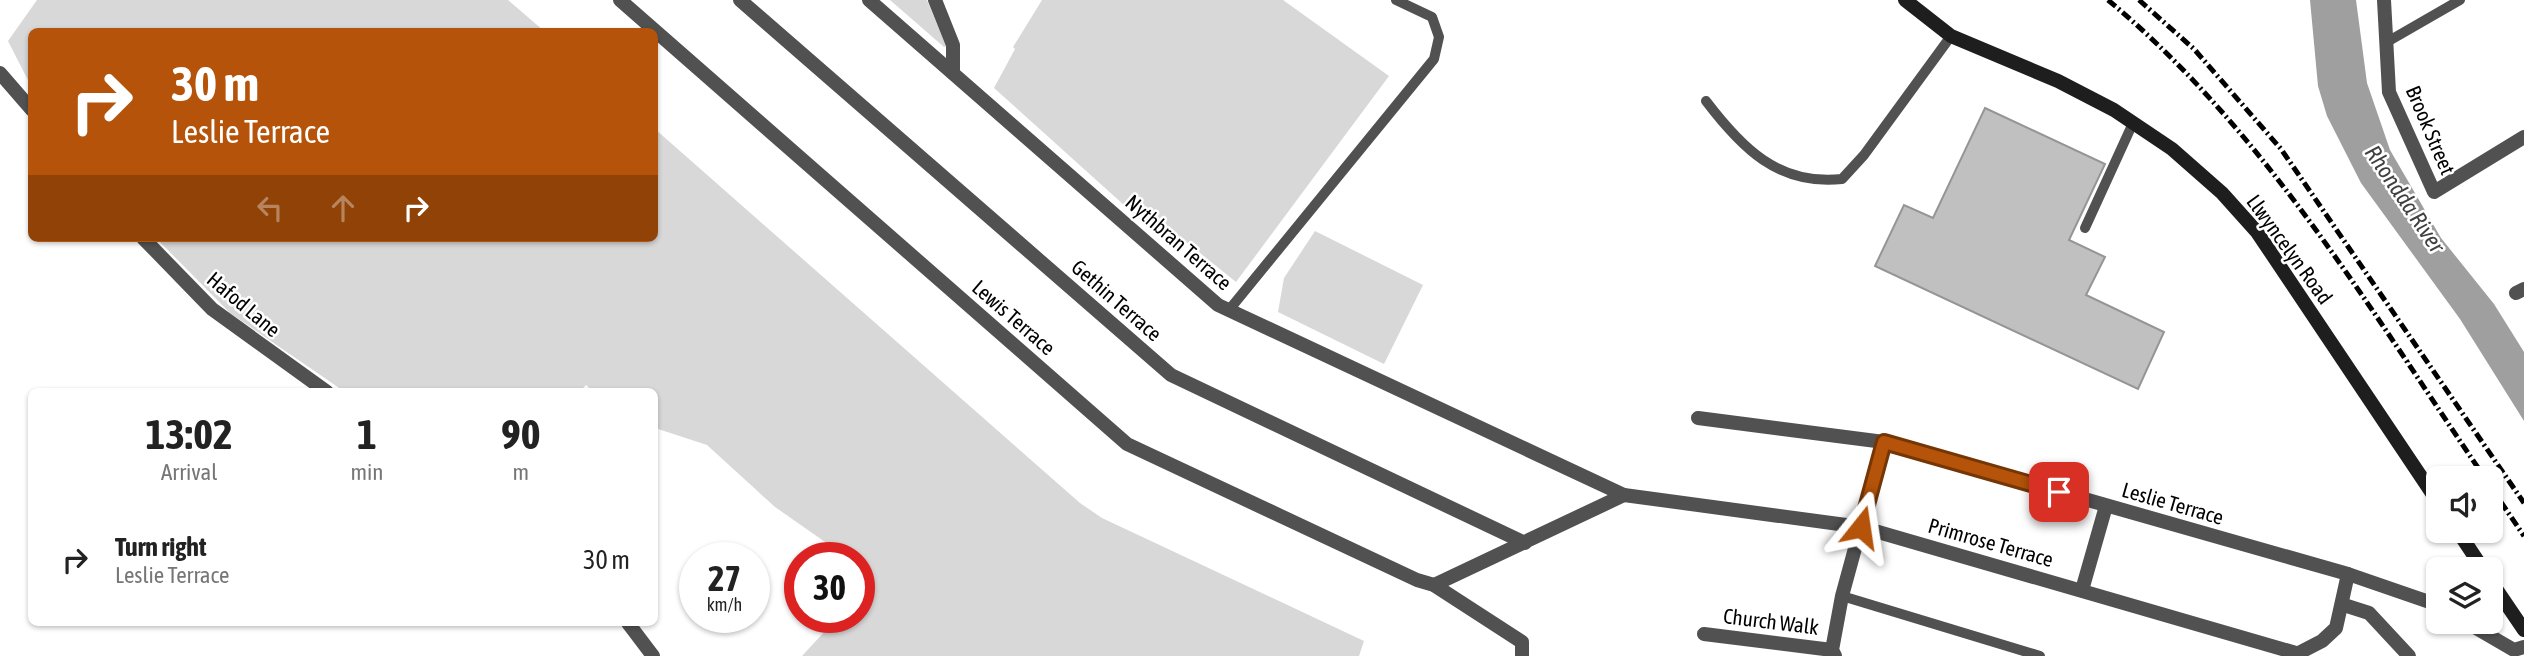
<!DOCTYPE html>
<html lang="en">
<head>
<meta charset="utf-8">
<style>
  :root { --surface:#fff; --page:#f6f6f6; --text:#222; --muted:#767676 }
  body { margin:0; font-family:"Asap Condensed",sans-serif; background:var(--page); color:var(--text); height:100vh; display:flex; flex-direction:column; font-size:26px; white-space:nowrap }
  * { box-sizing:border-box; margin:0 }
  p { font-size:23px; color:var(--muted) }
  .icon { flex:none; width:38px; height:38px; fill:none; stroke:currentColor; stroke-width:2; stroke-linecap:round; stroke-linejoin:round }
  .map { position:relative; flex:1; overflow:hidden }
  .panel { position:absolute; left:28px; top:388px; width:630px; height:238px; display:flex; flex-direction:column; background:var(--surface); border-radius:10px; box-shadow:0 2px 5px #0004 }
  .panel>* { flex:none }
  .guide { position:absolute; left:28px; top:28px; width:630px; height:214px; border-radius:10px; box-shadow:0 2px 5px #0004; background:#b45309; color:#fff; overflow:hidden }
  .buttons { position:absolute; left:2426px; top:466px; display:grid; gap:14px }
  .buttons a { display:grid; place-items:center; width:77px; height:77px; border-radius:10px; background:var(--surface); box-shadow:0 2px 5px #0004; font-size:35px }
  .speed { position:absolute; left:679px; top:542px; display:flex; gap:14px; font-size:35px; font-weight:700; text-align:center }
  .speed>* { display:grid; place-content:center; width:91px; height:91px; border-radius:50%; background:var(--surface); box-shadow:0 2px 5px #0004; line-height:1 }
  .speed small { font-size:18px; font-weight:400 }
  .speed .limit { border:10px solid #d22; background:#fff; color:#111 }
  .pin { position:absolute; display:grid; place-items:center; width:60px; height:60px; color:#fff; margin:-30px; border-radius:14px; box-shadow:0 4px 10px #0006 }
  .me { position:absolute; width:77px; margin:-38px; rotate:15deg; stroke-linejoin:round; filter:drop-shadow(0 0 5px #0008) }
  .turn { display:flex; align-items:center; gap:24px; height:147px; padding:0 28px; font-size:32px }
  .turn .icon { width:91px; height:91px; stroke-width:2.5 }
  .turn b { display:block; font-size:49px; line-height:60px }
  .lanes { display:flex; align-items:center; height:66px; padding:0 28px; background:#0003; justify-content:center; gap:35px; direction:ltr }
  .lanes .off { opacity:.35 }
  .eta { display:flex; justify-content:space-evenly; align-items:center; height:119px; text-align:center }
  .eta b { font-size:42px; font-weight:700; line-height:49px }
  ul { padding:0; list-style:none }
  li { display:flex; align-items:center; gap:21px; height:105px; padding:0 28px }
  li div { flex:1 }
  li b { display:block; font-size:26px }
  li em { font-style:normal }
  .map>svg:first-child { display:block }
  .green { fill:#d8d8d8 }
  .water { fill:#9f9f9f }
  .building { fill:#c0c0c0; stroke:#959595; stroke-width:2 }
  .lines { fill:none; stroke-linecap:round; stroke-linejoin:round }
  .service { stroke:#515151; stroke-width:10 }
  .minor { stroke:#515151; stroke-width:14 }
  .secondary { stroke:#1e1e1e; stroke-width:14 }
  .rail { stroke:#000; stroke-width:5; stroke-dasharray:10 3.5 2 3.5; stroke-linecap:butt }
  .route-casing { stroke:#753606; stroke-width:18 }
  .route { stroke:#b45309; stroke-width:12 }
  .labels { text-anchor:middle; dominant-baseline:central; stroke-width:5; stroke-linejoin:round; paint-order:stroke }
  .street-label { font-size:21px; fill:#000; stroke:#fff }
  .water-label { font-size:23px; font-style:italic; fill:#404040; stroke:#fff }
</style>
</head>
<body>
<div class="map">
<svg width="2524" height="656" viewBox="0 0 2524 656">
  <rect width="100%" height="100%" fill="#fff"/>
  <!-- green -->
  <g class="green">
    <polygon points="37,0 508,0 544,31 32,32 31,86 8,41"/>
    <polygon points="890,0 927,0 946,46 944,47"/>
    <polygon points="1042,0 1283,0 1389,76 1236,282 1165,225 1145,224 994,88 1015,49 1013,47"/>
    <polygon points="655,129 1080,503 1102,518 1364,641 1359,656 802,656 837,618 859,618 859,592 872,575 859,566 859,558 848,558 775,507 707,445 655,428 654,392 594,392 586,385 579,392 345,392 230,313 156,238 654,238"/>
    <polygon points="1315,231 1423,285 1384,364 1278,312 1284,278"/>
  </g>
  <!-- water -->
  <polygon class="water" points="2310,0 2356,0 2367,83 2390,150 2441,238 2494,304 2524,352 2524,421 2460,319 2361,183 2327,116 2318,86"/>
  <!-- building -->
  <polygon class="building" points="1985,108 2105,164 2069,240 2105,257 2086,295 2164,332 2138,389 1875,266 1904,205 1933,218"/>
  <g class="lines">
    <!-- service -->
    <g class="service">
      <polyline points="2387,42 2460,0"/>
      <path d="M1706,101C1741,147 1778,186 1842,179L1864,155L1951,36"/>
      <polyline points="2085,228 2133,123"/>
      <polyline points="1229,310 1434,59 1439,37 1432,17 1396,0"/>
      <polyline points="1842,596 2040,656"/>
    </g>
    <!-- minor -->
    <g class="minor">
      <polyline points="620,0 1127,444 1417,580 1434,585 1522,642 1522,656"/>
      <polyline points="740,0 1171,375 1525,543"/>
      <polyline points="869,0 1218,305 1624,495 1861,527 2296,653 2298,656"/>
      <polyline points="935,0 953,45 953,73"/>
      <polyline points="2384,0 2389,92 2434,192 2524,137"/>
      <polyline points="0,73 32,110"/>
      <polyline points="143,238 212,309 327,392"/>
      <polyline points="2516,293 2524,289"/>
      <polyline points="1698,418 1884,442 2348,574 2438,605"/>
      <polyline points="1434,585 1624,495"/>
      <polyline points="2082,590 2106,506"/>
      <polyline points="2344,605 2369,613 2409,656"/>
      <polyline points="2464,621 2514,650 2524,647"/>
      <polyline points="628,623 653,656"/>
      <polyline points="1704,634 1832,650"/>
      <polyline points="1835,656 1832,650 1842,596 1884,442"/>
      <polyline points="2293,656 2322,641 2336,628 2348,574"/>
    </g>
    <!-- secondary -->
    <g class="secondary">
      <polyline points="1905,0 1951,36 2058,81 2114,110 2172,149 2222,193 2257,232 2438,502"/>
      <polyline points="2457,530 2483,569"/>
      <polyline points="2490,580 2524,630"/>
    </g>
    <!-- rail -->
    <g class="rail">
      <path d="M2108,0C2265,131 2371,311 2485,478"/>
      <polyline points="2139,0 2194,49 2281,149 2524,503"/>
      <polyline points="2490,486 2524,536"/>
    </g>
  </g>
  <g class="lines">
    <!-- route casing -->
    <g class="route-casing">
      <polyline id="route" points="1861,527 1884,442 2059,492"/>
    </g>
    <!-- route -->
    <use href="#route" class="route"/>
  </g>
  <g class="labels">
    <!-- street labels -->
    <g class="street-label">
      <text transform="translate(2431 130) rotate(67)">Brook Street</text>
      <text transform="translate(1179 242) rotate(41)">Nythbran Terrace</text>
      <text transform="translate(2290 249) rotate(54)">Llwyncelyn Road</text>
      <text transform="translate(1117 300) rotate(41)">Gethin Terrace</text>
      <text transform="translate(244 304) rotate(40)">Hafod Lane</text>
      <text transform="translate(1014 317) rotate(41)">Lewis Terrace</text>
      <text transform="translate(2173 503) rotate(16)">Leslie Terrace</text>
      <text transform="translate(1991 542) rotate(16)">Primrose Terrace</text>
      <text transform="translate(1771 621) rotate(7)">Church Walk</text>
    </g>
    <!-- water labels -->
    <g class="water-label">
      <text transform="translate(2405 199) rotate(56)">Rhondda River</text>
    </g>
  </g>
</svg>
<div class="buttons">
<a><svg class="icon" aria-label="sound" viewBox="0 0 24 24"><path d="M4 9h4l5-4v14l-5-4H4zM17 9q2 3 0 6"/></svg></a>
<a><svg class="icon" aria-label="layers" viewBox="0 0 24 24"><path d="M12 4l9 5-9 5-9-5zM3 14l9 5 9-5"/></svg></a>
</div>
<div class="speed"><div>27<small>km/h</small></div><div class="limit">30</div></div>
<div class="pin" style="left:2059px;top:492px;background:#d93025"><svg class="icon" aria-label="arrive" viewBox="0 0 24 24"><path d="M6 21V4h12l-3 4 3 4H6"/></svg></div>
<svg class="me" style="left:1861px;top:527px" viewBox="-20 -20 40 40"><path d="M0-17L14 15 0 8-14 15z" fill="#b45309" stroke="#fff" stroke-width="4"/></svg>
<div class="guide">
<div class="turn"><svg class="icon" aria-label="right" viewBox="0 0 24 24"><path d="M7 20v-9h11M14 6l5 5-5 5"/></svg><div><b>30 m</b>Leslie Terrace</div></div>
<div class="lanes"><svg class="icon off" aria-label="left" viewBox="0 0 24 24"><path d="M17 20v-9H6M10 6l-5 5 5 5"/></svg><svg class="icon off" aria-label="ahead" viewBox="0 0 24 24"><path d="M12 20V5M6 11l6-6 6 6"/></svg><svg class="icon" aria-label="right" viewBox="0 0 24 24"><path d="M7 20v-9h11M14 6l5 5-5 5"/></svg></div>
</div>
<section class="panel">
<div class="eta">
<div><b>13:02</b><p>Arrival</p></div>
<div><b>1</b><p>min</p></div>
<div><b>90</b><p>m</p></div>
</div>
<ul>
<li><svg class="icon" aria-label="right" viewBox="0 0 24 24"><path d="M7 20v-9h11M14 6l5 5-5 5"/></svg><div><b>Turn right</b><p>Leslie Terrace</p></div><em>30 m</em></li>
</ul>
</section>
</div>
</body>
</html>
